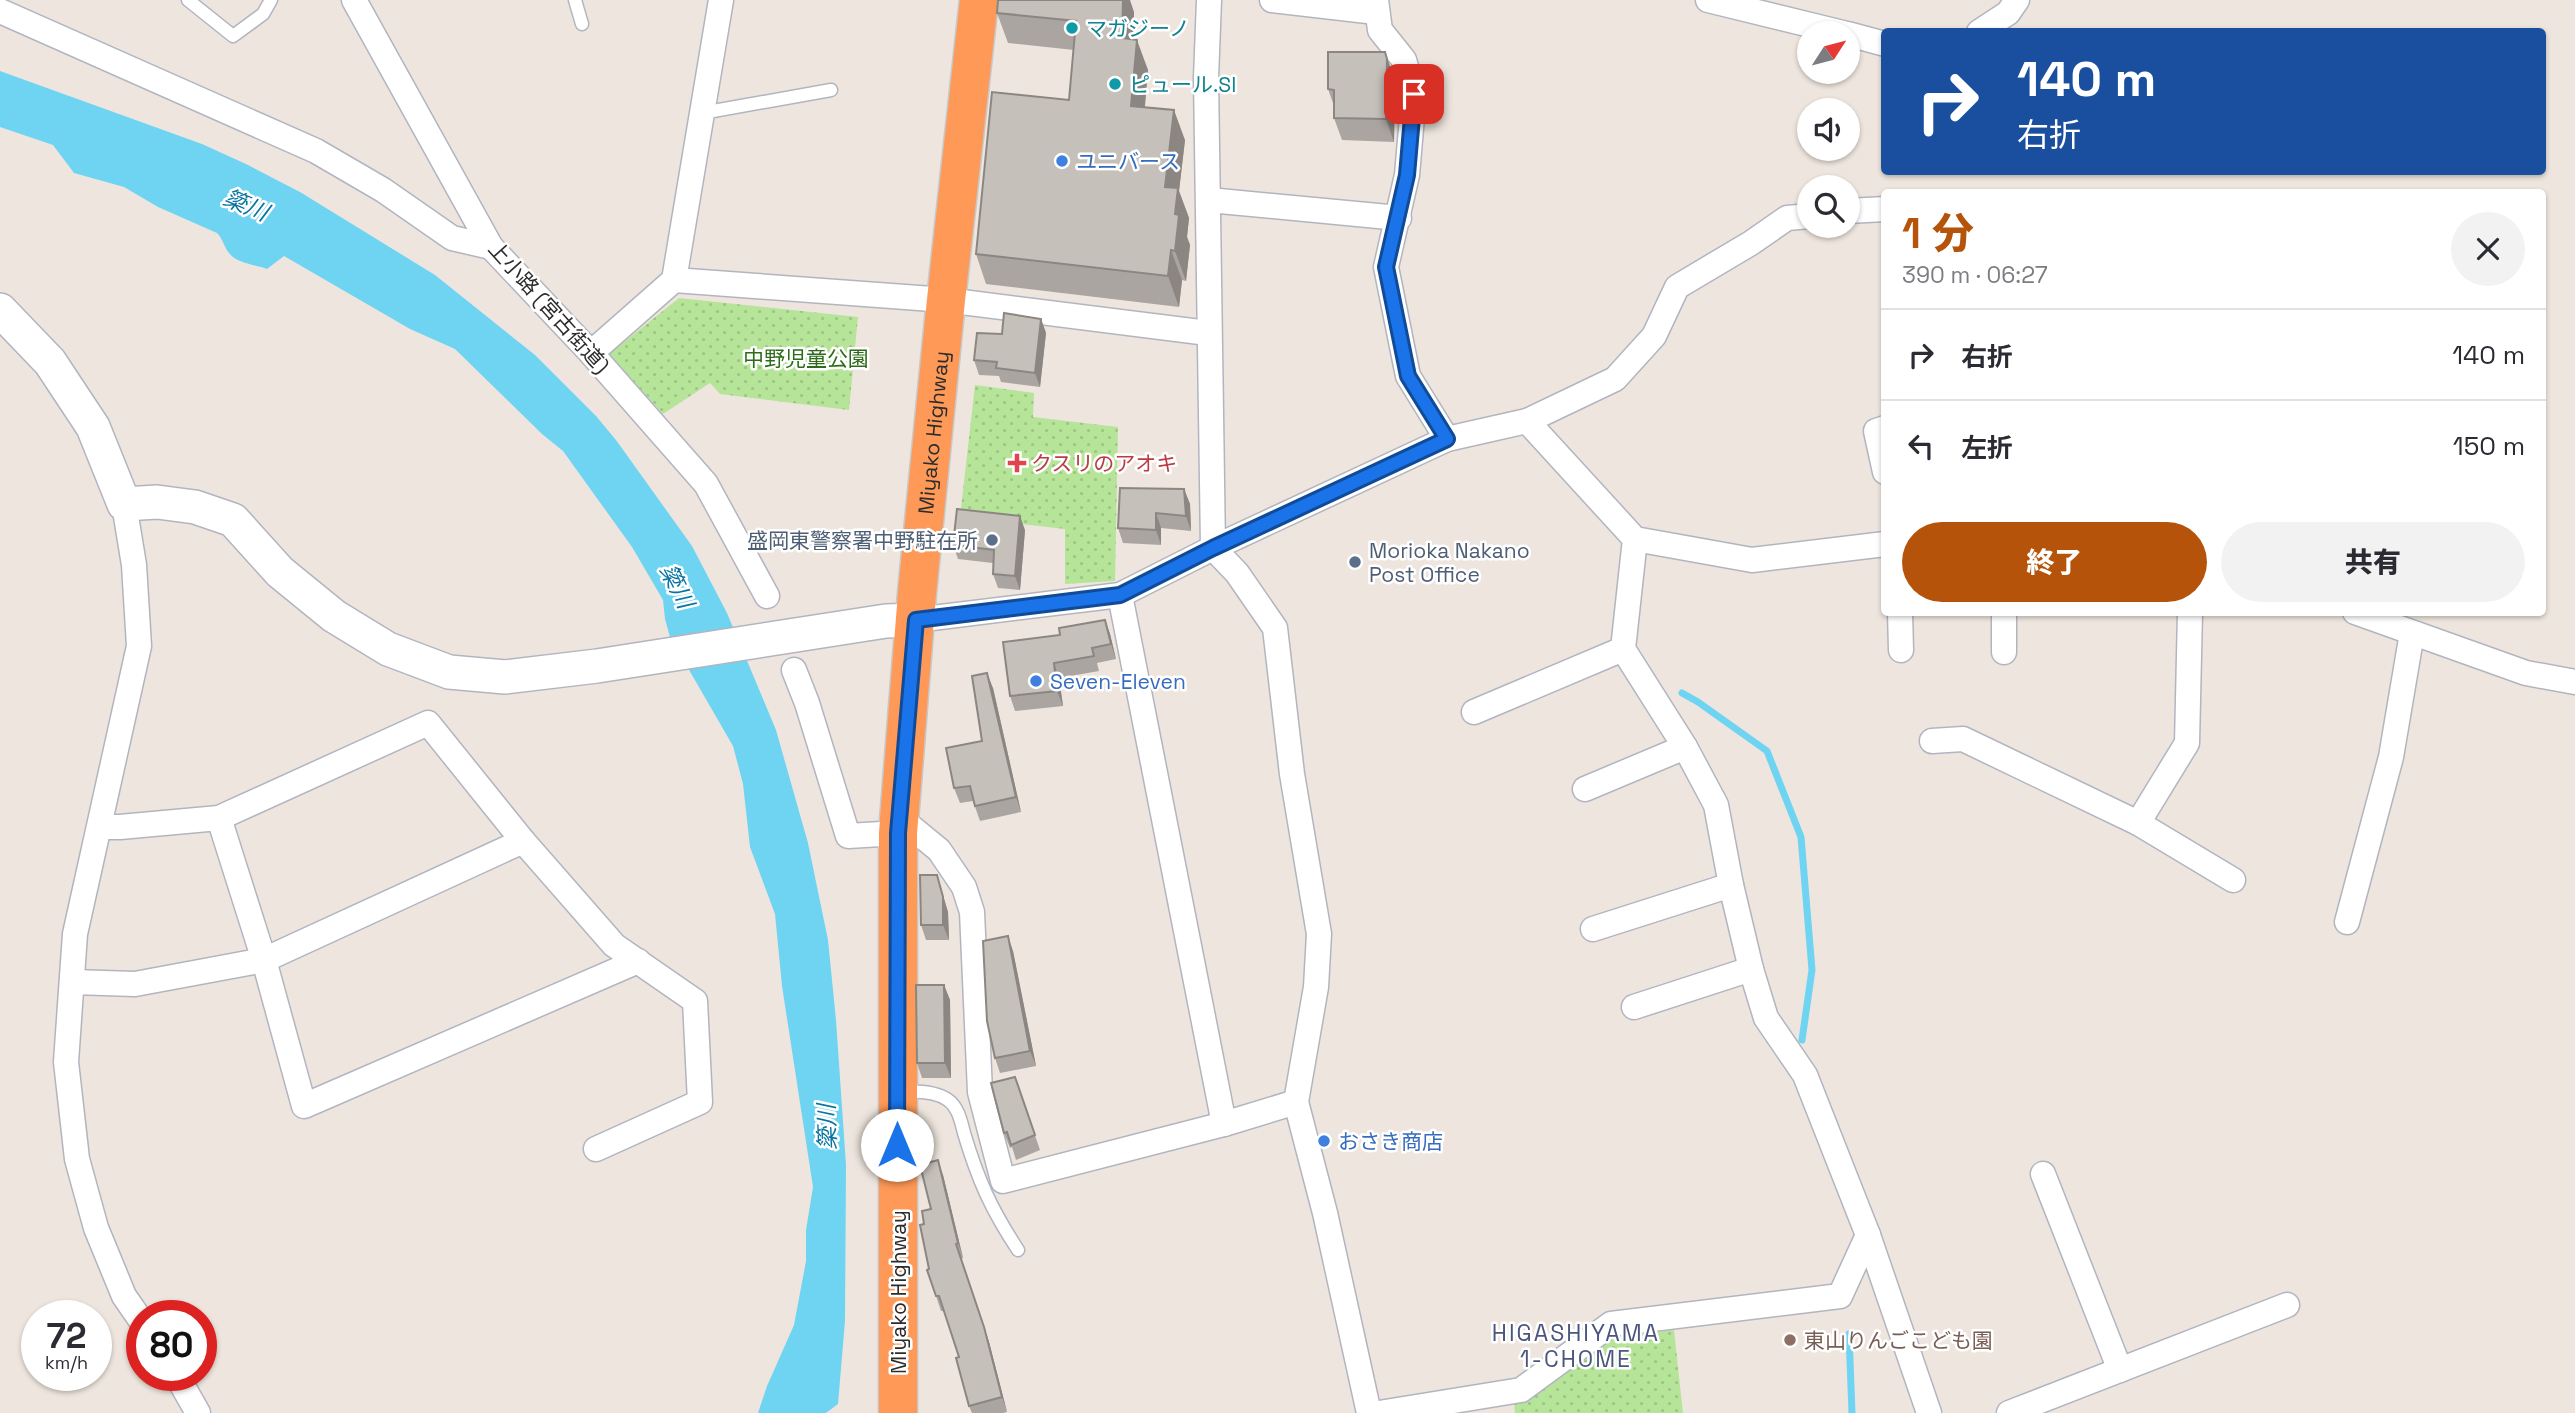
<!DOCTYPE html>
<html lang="ja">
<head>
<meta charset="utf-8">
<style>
  :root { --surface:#fff; --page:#f2f2f3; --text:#2b2b33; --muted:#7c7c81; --line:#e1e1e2; --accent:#b45309 }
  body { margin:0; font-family:"Space Grotesk","Noto Sans JP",sans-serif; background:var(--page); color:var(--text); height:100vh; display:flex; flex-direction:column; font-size:26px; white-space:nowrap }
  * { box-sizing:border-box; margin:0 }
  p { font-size:23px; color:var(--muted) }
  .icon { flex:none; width:38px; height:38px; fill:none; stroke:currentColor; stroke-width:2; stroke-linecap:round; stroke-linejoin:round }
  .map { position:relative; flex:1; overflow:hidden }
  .side { position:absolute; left:1881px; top:189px; width:665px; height:427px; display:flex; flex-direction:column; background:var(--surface); border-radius:7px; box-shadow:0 2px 5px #0004 }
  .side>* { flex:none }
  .banner { position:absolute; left:1881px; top:28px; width:665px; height:147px; border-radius:7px; box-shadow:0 2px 5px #0004; background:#1a4fa0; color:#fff; overflow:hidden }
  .needle { width:46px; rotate:54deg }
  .tools { position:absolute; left:1797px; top:21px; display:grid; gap:14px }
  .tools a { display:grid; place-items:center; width:63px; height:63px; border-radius:50%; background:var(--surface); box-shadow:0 2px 5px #0004; font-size:35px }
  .speed { position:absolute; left:21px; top:1300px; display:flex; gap:14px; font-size:35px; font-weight:700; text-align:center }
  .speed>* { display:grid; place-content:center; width:91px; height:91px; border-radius:50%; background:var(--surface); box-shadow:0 2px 5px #0004; line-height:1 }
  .speed small { font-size:18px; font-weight:400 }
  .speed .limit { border:10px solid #d22; background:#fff; color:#111 }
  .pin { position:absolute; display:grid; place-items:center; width:60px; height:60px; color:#fff; margin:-30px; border-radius:14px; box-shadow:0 4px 10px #0006 }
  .me { position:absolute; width:77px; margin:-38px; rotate:0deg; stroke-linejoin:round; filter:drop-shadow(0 0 5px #0008) }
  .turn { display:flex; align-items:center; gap:24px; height:147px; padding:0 21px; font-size:32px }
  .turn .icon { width:91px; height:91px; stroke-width:2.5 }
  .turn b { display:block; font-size:49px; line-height:60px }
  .round { display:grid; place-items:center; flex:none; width:74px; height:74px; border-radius:37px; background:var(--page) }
  .overview { display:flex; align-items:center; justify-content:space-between; height:119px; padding:0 21px }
  h1 { font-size:42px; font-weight:800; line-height:52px; color:var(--accent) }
  .primary-button { display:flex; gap:14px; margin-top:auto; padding:14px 21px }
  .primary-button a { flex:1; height:80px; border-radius:42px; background:var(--accent); color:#fff; font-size:28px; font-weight:800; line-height:80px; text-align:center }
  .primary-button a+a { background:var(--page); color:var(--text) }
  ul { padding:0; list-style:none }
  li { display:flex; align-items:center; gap:21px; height:91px; padding:0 21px; border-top:2px solid var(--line) }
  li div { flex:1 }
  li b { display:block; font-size:26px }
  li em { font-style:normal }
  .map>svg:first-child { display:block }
  .grass { fill:url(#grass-dots) }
  .water { fill:#6fd4f2 }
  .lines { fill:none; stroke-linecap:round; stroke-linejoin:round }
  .stream { stroke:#6fd4f2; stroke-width:7 }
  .lane-casing { stroke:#b2b5c0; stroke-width:15 }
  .street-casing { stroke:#b2b5c0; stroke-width:27 }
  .secondary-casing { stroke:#b2b5c0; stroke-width:36 }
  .highway-casing { stroke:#c8c8c8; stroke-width:41 }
  .lane { stroke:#fff; stroke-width:12 }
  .street { stroke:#fff; stroke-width:24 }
  .secondary { stroke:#fff; stroke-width:33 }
  .highway { stroke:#ff9957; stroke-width:38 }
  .wall { fill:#aaa5a0 }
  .shaded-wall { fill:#8b8682 }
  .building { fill:#c6c0ba; stroke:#8b8682; stroke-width:2 }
  .route-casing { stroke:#114b97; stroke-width:18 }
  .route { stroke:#1a73e8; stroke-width:12 }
  .culture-dot { fill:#0f9aa8; stroke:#fff; stroke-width:2.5 }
  .shop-dot { fill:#3f7fe0; stroke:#fff; stroke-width:2.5 }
  .health-dot { fill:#e0444e; stroke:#fff; stroke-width:2.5 }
  .service-dot { fill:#5c6f8a; stroke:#fff; stroke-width:2.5 }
  .education-dot { fill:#8d6e63; stroke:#fff; stroke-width:2.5 }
  .labels { text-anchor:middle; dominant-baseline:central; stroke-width:5; stroke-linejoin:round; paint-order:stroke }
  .culture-label { font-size:21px; fill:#0d838f; stroke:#fff; text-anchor:start }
  .shop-label { font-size:21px; fill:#366cbe; stroke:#fff; text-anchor:start }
  .street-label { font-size:21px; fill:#2c2c2c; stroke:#fff }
  .park-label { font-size:21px; fill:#2d6c19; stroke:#fff }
  .health-label { font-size:21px; fill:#be3a42; stroke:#fff; text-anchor:start }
  .service-label { font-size:21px; fill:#4e5e75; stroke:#fff; text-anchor:end }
  .education-label { font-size:21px; fill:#785e54; stroke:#fff; text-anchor:start }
  .water-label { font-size:23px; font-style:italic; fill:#0a73a1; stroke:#fff }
  .neighbourhood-label { font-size:23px; letter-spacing:2px; fill:#4a567e; stroke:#fff }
</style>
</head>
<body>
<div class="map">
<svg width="2575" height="1413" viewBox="0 0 2575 1413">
  <defs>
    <pattern id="grass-dots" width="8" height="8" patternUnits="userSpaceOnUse" patternTransform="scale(1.75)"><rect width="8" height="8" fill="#b6e599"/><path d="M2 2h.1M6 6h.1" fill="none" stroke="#9dc584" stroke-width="1.8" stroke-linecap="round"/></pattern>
  </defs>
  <rect width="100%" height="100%" fill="#eee6de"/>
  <!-- grass -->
  <g class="grass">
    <polygon points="679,298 858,317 849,410 720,394 710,383 663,414 609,354"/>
    <polygon points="975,385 1034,393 1033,417 1118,427 1115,581 1065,584 1065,529 960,517"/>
    <polygon points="1674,1330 1683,1413 1515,1413 1514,1402 1616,1336"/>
  </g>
  <!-- water -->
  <path class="water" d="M0,71L202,144L246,164L300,192L435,275L535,355L596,416L616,440L692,546L727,613L776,730L808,843L828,940L836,1020L846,1165L845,1321L838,1404L826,1413H758L767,1386L794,1325L806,1261V1230L813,1187L782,986L775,914L750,847L743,784L733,746L670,637L665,619L663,600L632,547L563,451L542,434L455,349L410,329L284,256L267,269C256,265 236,263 229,253C224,247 223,239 217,233L158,207L124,187L74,173L53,145L0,127Z"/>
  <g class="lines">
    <!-- stream -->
    <g class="stream">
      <polyline points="1682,693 1698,702 1767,751 1801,837 1812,970 1802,1040"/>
      <polyline points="1849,1334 1852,1413"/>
    </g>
    <!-- lane casing -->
    <g class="lane-casing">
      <g id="lane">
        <polyline points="188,0 233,36 263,14 271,0"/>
        <polyline points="575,0 582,24"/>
        <polyline points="702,113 831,90"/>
        <path d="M900,1092C915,1091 935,1091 948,1100C958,1107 961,1121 964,1133C978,1180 991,1209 1018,1250"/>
      </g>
    </g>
    <!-- street casing -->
    <g class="street-casing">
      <g id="street">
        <polyline points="354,0 491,247 591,353 706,484 767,596"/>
        <polyline points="1209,0 1206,78 1213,548 1237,573 1275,628 1292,774 1319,934 1316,987 1296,1102"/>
        <polyline points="1272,0 1376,12"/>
        <polyline points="1376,0 1380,30 1404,60 1414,94 1407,175 1386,267 1408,376 1447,439"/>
        <polyline points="1708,0 1843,33"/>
        <polyline points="0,11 316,151 383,190 452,238 491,247"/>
        <polyline points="1979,32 2008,13 2017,0"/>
        <polyline points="1848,34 1885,44"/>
        <polyline points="1209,200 1399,218"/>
        <polyline points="1848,211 1885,209"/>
        <polyline points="674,280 946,300 1208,333"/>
        <polyline points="591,353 674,280 721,0"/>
        <polyline points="1527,421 1635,539 1752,560 1885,544"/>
        <polyline points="1885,428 1876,431 1885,472"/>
        <polyline points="124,504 134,565 139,646 75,934 66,1062 77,1159 96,1228 124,1296 142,1322"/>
        <polyline points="1635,539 1623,649 1685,747 1716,805 1731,885 1751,969 1766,1018 1805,1075 1868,1235 1929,1413"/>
        <polyline points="1120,595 1224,1124"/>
        <polyline points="1900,612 1901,650"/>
        <polyline points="2004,612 2004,652"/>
        <polyline points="2355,612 2526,673 2575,682"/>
        <polyline points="916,620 1120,595 1213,548 1447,439 1527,421 1615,379 1654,336 1677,287 1751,243 1787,218 1810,216"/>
        <polyline points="794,670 807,703 848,836 898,833"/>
        <polyline points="1474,712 1623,649"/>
        <polyline points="1932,741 1963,739 2138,823 2233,880"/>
        <polyline points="1585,789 1685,747"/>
        <polyline points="219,818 264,960 304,1106 638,961"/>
        <polyline points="900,818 939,850 964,887 972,912 980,1092 1003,1181 1224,1124 1296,1102 1325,1213 1369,1413"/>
        <polyline points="2138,823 2187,743 2190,612"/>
        <polyline points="100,827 120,827 219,818 428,723 523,841 614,945 695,1001 700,1102 596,1149"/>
        <polyline points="2347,922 2391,757 2412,633"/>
        <polyline points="1593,929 1731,885"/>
        <polyline points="72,982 135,984 264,960 523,841"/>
        <polyline points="1634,1007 1751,969"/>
        <polyline points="2043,1174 2120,1370"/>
        <polyline points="177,1376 198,1413"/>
        <polyline points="1379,1413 1521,1390 1611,1324 1840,1296 1868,1235"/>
        <polyline points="2009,1413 2287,1305"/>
      </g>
    </g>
    <!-- secondary casing -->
    <g class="secondary-casing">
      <polyline id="secondary" points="0,310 50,362 93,427 124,504 157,502 195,507 233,520 280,572 334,616 388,649 449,672 505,677 597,666 886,621 916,620"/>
    </g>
    <!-- highway casing -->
    <g class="highway-casing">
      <g id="highway">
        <path id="s1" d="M898,1413V833L917,593L946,300L979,0"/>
      </g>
    </g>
    <!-- lane -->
    <use href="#lane" class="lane"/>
    <!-- street -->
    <use href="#street" class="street"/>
    <!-- secondary -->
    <use href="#secondary" class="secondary"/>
    <!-- highway -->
    <use href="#highway" class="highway"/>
  </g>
  <!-- wall -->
  <g class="wall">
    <polygon points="1134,12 1134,40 1148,70 1145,107 1185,140 1179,191 1189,218 1187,237 1190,245 1186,281 1182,280 1179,307 986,284 976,254 1069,100 1074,50 1008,43 997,13"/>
    <polygon points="1385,52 1395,81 1394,142 1342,140 1334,118 1334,106 1328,89"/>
    <polygon points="1041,319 1046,333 1040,387 1001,382 999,376 979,375 974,360 1002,334"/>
    <polygon points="1184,489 1190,504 1191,531 1161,528 1161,545 1123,543 1118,528"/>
    <polygon points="1025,530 1020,590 998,588 993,574 993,563 958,559 953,545"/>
    <polygon points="1105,620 1110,634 1116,659 1097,663 1099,671 1059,678 1063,706 1015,711 1010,696 1060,635"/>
    <polygon points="993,688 1021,812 980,821 973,801 960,803 954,788 982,741"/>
    <polygon points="937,875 948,912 949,940 926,940 921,925"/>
    <polygon points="1013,951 1036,1066 1000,1073 995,1058"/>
    <polygon points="944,985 950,1000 951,1078 922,1078 917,1063"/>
    <polygon points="1015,1077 1040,1150 1016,1160 1012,1147 1010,1148 1004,1133"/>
    <polygon points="943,1175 963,1258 961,1259 989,1342 1007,1412 1003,1413 972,1413 969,1406 959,1357 944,1311 941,1311 936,1296 929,1269 924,1224 931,1209"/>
  </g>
  <!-- shaded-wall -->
  <g class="shaded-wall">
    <polygon points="1123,0 1130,0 1134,12 1133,69 1122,38"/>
    <polygon points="1137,40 1148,70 1142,136 1131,106"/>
    <polygon points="1385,52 1395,81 1394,142 1386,119"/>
    <polygon points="1174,110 1185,140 1179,191 1189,218 1187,237 1190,245 1186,281 1175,251 1165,187"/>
    <polygon points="1171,250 1182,280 1179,307 1168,276"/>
    <polygon points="1041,319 1046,333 1040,387 1035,373"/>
    <polygon points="1184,489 1190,504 1191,531 1186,516"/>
    <polygon points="1156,513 1161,528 1161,545 1156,530"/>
    <polygon points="1020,516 1025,530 1020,590 1015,576"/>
    <polygon points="1105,620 1110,634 1116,659 1111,644"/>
    <polygon points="1054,663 1059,678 1063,706 1057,691"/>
    <polygon points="987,673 993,688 1021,812 1016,797"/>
    <polygon points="937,875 948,912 949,940 943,925"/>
    <polygon points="1008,936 1013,951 1036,1066 1030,1051"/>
    <polygon points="944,985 950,1000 951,1078 945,1063"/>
    <polygon points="938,1160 943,1175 963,1258 958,1243"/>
    <polygon points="961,1259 989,1342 1007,1412 1002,1397"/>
  </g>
  <!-- building -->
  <g class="building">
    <polygon points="998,0 1123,0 1122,38 1137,40 1131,106 1174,110 1165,187 1178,188 1175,214 1179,215 1175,251 1171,250 1168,276 976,254 992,92 1069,100 1076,21 997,13"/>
    <polygon points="1328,52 1385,52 1387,59 1386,119 1334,118 1334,90 1328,89"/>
    <polygon points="1004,313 1041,319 1035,373 996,368 997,362 974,360 977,333 1002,334"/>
    <polygon points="1120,488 1184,489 1186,516 1156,513 1156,530 1118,528"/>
    <polygon points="957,509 1020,516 1015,576 993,574 994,550 953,545"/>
    <polygon points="1105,620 1111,644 1092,648 1094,656 1054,663 1057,691 1010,696 1003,642 1060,635 1059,628"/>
    <polygon points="987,673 1016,797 975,806 970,786 954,788 946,748 982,741 972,676"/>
    <polygon points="920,875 937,875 943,897 943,925 921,925"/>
    <polygon points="1008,936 1030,1051 995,1058 987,1021 983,941"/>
    <polygon points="916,985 944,985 945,1063 917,1063"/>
    <polygon points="1015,1077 1035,1135 1011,1145 1007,1132 1004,1133 991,1083"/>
    <polygon points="938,1160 958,1243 956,1244 984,1327 1002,1397 969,1406 956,1358 959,1357 939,1296 936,1296 927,1270 929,1269 920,1225 924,1224 922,1211 931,1209 920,1165"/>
  </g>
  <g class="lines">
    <!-- route casing -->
    <g class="route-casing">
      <polyline id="route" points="897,1145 898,833 916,620 1120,595 1213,548 1447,439 1408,376 1386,267 1407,175 1414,94"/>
    </g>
    <!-- route -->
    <use href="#route" class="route"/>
  </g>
  <!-- markers -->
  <g class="culture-dot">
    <circle cx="1072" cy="28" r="7"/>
    <circle cx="1115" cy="84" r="7"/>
  </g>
  <g class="shop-dot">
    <circle cx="1062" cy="161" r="7"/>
    <circle cx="1036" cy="681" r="7"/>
    <circle cx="1324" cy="1141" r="7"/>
  </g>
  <path class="health-dot" d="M1013.5 452.5h7v7h7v7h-7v7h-7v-7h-7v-7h7z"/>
  <g class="service-dot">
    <circle cx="992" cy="540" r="7"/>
    <circle cx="1355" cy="562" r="7"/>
  </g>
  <circle class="education-dot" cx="1790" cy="1340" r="7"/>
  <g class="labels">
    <!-- culture labels -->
    <g class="culture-label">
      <text x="1086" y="28">マガジーノ</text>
      <text x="1129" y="84">ピュール.SI</text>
    </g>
    <!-- shop labels -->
    <g class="shop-label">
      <text x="1076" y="161">ユニバース</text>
      <text x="1050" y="681">Seven-Eleven</text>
      <text x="1338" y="1141">おさき商店</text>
    </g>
    <!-- street labels -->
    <g class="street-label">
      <text transform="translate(549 307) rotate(48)">上小路 (宮古街道)</text>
      <text stroke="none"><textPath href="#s1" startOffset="982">Miyako Highway</textPath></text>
      <text transform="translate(898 1292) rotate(-90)">Miyako Highway</text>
    </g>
    <!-- park labels -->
    <g class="park-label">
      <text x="806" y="358">中野児童公園</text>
    </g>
    <!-- health labels -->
    <g class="health-label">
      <text x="1031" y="463">クスリのアオキ</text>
    </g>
    <!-- service labels -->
    <g class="service-label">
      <text x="978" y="540">盛岡東警察署中野駐在所</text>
      <text x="1369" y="550" text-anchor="start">Morioka Nakano<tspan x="1369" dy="24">Post Office</tspan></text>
    </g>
    <!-- education labels -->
    <g class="education-label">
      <text x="1804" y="1340">東山りんごこども園</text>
    </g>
    <!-- water labels -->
    <g class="water-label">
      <text transform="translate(246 205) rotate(23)">簗川</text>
      <text transform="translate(677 586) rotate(63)">簗川</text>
      <text transform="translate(827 1127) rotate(-92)">簗川</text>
    </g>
    <!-- neighbourhood labels -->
    <g class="neighbourhood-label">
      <text x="1576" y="1333">HIGASHIYAMA<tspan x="1576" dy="26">1-CHOME</tspan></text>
    </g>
  </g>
</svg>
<div class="tools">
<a><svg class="needle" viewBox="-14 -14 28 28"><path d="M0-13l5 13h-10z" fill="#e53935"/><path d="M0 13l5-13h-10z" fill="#7c7c81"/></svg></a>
<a><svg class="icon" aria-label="sound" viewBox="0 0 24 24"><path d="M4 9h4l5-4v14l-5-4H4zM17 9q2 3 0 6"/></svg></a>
<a><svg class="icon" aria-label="search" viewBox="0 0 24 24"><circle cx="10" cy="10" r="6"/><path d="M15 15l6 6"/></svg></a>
</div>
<div class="speed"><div>72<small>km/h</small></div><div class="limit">80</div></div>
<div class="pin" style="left:1414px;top:94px;background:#d93025"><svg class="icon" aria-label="arrive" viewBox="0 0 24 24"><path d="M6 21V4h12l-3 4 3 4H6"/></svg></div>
<svg class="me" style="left:897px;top:1145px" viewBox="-20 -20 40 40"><circle r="19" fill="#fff"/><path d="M0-13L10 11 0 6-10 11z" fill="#1a73e8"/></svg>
<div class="banner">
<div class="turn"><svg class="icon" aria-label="right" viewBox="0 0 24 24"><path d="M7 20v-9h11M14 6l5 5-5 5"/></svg><div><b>140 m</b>右折</div></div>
</div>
<section class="side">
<div class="overview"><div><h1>1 分</h1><p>390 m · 06:27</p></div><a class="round"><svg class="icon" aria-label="close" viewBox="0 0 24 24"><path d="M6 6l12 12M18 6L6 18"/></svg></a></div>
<ul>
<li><svg class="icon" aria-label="right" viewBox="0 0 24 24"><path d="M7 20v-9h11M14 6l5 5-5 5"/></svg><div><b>右折</b></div><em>140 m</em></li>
<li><svg class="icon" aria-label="left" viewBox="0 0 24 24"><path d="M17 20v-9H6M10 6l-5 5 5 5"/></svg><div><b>左折</b></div><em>150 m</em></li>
</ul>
<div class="primary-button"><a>終了</a><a>共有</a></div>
</section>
</div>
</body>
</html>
